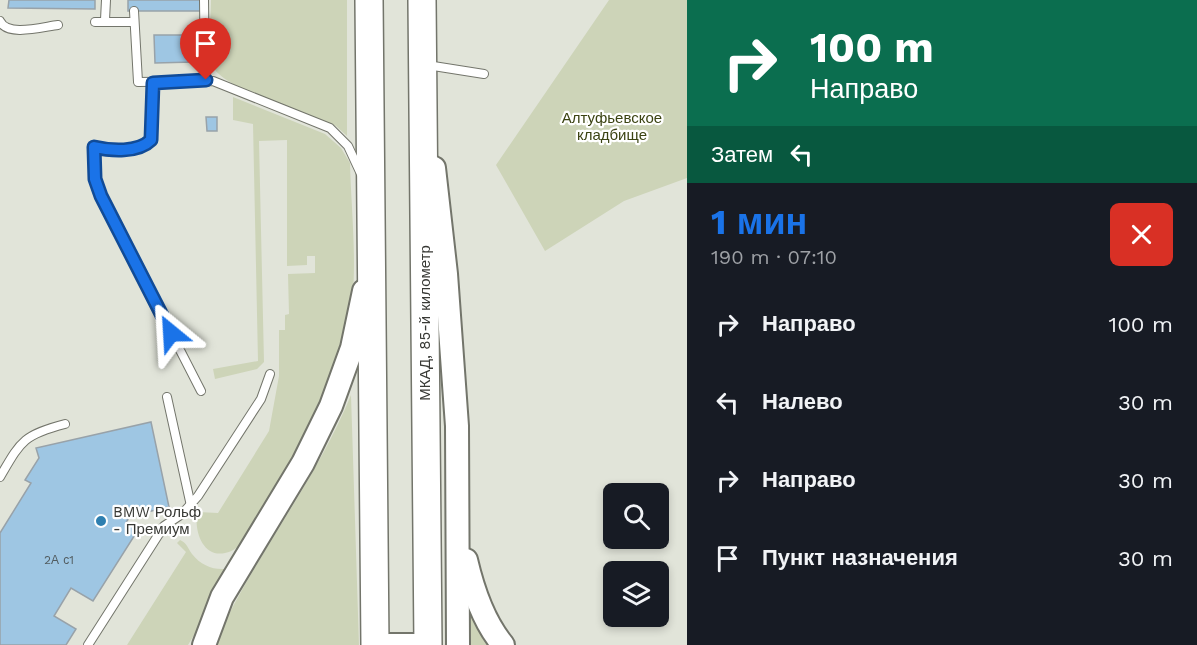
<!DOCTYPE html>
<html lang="ru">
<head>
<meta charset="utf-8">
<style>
  :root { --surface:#171b24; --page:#20242c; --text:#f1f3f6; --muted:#9ea1a6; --accent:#1a73e8 }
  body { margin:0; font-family:"Work Sans",sans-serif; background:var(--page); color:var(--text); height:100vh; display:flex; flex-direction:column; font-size:22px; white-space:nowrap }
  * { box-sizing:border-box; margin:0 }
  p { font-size:20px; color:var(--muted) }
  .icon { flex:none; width:33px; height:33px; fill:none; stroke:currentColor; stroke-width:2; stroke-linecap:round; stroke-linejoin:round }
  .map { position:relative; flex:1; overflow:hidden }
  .sheet { display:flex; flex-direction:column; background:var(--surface); width:510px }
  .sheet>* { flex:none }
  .guide { background:#0b6e4f; color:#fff; overflow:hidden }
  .controls { position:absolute; left:603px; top:483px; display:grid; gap:12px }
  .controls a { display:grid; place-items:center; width:66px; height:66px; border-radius:9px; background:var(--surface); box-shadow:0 3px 9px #0003; font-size:30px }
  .pin { position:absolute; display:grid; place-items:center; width:51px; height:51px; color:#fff; margin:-62px -26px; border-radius:50% 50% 50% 0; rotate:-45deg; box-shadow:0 0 6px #0007 }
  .pin .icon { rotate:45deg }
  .me { position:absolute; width:66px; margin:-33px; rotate:333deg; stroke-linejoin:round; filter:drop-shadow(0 0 4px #0008) }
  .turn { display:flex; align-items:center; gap:21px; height:126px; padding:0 24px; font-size:27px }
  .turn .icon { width:78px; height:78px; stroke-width:2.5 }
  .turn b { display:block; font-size:42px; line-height:51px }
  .then { display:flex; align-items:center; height:57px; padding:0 24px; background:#0003; gap:12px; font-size:22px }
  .round { display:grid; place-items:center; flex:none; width:63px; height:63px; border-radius:9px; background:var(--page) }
  .summary { display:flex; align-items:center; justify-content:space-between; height:102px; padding:0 24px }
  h1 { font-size:36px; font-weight:700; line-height:45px; color:var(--accent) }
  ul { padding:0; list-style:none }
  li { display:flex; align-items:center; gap:18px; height:78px; padding:0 24px }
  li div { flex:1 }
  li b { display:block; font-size:22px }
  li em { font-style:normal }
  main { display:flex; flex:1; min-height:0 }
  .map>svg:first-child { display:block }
  .green { fill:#cdd4b8 }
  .building { fill:#9ec6e3; stroke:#98a2a9; stroke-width:1.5 }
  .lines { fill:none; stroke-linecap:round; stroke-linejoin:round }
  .lane-casing { stroke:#73756b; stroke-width:10 }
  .primary-casing { stroke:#73756b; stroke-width:26 }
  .highway-casing { stroke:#73756b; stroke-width:30 }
  .lane { stroke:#fff; stroke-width:8 }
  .primary { stroke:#fff; stroke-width:22 }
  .highway { stroke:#fff; stroke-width:27 }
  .route-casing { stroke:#114b97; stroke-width:15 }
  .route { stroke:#1a73e8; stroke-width:10 }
  .poi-dot { fill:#2e7fb0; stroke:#fff; stroke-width:2 }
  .labels { text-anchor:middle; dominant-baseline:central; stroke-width:4.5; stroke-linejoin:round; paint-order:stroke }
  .number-label { font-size:12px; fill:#525c60 }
  .park-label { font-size:15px; fill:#3b4312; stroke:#fff }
  .street-label { font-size:15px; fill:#383935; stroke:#fff }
  .poi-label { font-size:15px; fill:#383935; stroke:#fff; text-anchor:start }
</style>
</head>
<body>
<main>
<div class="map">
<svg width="687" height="645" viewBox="0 0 687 645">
  <rect width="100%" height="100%" fill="#e1e4d9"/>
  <!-- green -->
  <g class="green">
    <path d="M211,0H347V136L336,126C311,115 221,89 212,65C207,50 211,17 211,0Z"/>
    <polygon points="609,0 687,0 687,178 624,201 545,251 496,165"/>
    <path d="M233,97L325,134L341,148L350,163C351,212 360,284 347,331C328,407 284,473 246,540C240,545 233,552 225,553C202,558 193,528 198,512L218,513L269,431L279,376V330H285V315L289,314L288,274L315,273V256H307V265L287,266V140L259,141L264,362L257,369L215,379L213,369L258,361L253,124L233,120Z"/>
    <path d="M351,395L359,645H214C253,558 315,483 351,395Z"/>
    <path d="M180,540C187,543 187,547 192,554C203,568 219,572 235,567L188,645H127L186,552L177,543Z"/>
    <polygon points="467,600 492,645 469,645"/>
  </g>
  <!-- building -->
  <g class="building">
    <polygon points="9,0 95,0 95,9 8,8"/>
    <polygon points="128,0 202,0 203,11 128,11"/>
    <polygon points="154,35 187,35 193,40 193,62 155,63"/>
    <polygon points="206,117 217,117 217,131 207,131"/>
    <polygon points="151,422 169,507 130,516 126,523 138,530 93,601 71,588 54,616 76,629 66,645 0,645 0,533 31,483 25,480 39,458 36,448"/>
  </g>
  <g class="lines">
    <!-- lane casing -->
    <g class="lane-casing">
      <g id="lane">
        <polyline points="204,0 205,80"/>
        <polyline points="134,11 138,82 213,81 330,128 348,146 361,174"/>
        <polyline points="105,20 106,0"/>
        <path d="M0,21C7,37 42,27 58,25"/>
        <polyline points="95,22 134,22"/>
        <polyline points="427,65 484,74"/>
        <path d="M153,83L151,140C138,153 111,151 94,147L95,179L101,196L201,391"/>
        <polyline points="167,397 191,506"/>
        <path d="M0,477C21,441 23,435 65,424"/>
        <polyline points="88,645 164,526 182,514 198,496 261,399 270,374"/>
      </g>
    </g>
    <!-- primary casing -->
    <g class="primary-casing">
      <g id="primary">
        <polyline points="434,168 446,274 457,426 458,645"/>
        <path d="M466,560C473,590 483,621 503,645"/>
        <polyline points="204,645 222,597 303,463 331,406 352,348 364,291"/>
        <polyline points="389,645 424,645"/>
      </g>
    </g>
    <!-- highway casing -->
    <g class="highway-casing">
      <g id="highway">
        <polyline points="369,0 375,645"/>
        <polyline points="422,0 428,645"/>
      </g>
    </g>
    <!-- lane -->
    <use href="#lane" class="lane"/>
    <!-- primary -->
    <use href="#primary" class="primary"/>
    <!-- highway -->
    <use href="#highway" class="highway"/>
  </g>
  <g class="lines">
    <!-- route casing -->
    <g class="route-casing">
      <path id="route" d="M171,333L101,196L95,179L94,147C111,151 138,153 151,140L153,83L206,80"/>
    </g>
    <!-- route -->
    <use href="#route" class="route"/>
  </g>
  <!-- markers -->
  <circle class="poi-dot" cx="101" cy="521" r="6"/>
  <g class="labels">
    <!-- number labels -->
    <g class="number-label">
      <text x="59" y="560">2А с1</text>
    </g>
    <!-- park labels -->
    <g class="park-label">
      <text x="612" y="118">Алтуфьевское<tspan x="612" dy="17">кладбище</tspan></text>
    </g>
    <!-- street labels -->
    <g class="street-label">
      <text transform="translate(425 323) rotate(-90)">МКАД, 85-й километр</text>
    </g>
    <!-- poi labels -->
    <g class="poi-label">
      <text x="113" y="512">BMW Рольф<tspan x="113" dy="17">- Премиум</tspan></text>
    </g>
  </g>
</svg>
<div class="controls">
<a><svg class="icon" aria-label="search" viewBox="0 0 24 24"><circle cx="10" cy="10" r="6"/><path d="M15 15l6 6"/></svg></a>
<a><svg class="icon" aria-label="layers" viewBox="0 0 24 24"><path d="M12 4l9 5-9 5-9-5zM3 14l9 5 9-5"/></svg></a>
</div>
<div class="pin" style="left:206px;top:80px;background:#d93025"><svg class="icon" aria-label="arrive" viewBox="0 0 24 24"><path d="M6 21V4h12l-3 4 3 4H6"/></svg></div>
<svg class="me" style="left:171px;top:333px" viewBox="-20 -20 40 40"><path d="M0-17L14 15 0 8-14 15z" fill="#1a73e8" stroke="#fff" stroke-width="4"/></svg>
</div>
<section class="sheet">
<div class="guide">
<div class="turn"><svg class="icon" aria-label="right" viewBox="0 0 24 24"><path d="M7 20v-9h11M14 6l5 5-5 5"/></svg><div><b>100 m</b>Направо</div></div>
<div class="then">Затем<svg class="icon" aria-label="left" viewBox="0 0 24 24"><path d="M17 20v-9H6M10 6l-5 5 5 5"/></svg></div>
</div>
<div class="summary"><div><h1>1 мин</h1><p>190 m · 07:10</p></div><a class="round" style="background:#d93025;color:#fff"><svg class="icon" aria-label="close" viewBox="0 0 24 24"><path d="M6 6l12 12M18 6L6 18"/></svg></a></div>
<ul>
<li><svg class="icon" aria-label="right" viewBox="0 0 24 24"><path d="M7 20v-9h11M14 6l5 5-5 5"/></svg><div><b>Направо</b></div><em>100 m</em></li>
<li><svg class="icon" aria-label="left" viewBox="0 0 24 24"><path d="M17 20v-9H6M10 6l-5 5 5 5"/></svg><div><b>Налево</b></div><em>30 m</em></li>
<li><svg class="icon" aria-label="right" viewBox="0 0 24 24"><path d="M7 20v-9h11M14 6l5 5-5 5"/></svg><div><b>Направо</b></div><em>30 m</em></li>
<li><svg class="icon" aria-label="arrive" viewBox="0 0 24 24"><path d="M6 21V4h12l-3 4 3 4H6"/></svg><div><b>Пункт назначения</b></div><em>30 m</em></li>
</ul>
</section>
</main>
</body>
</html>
